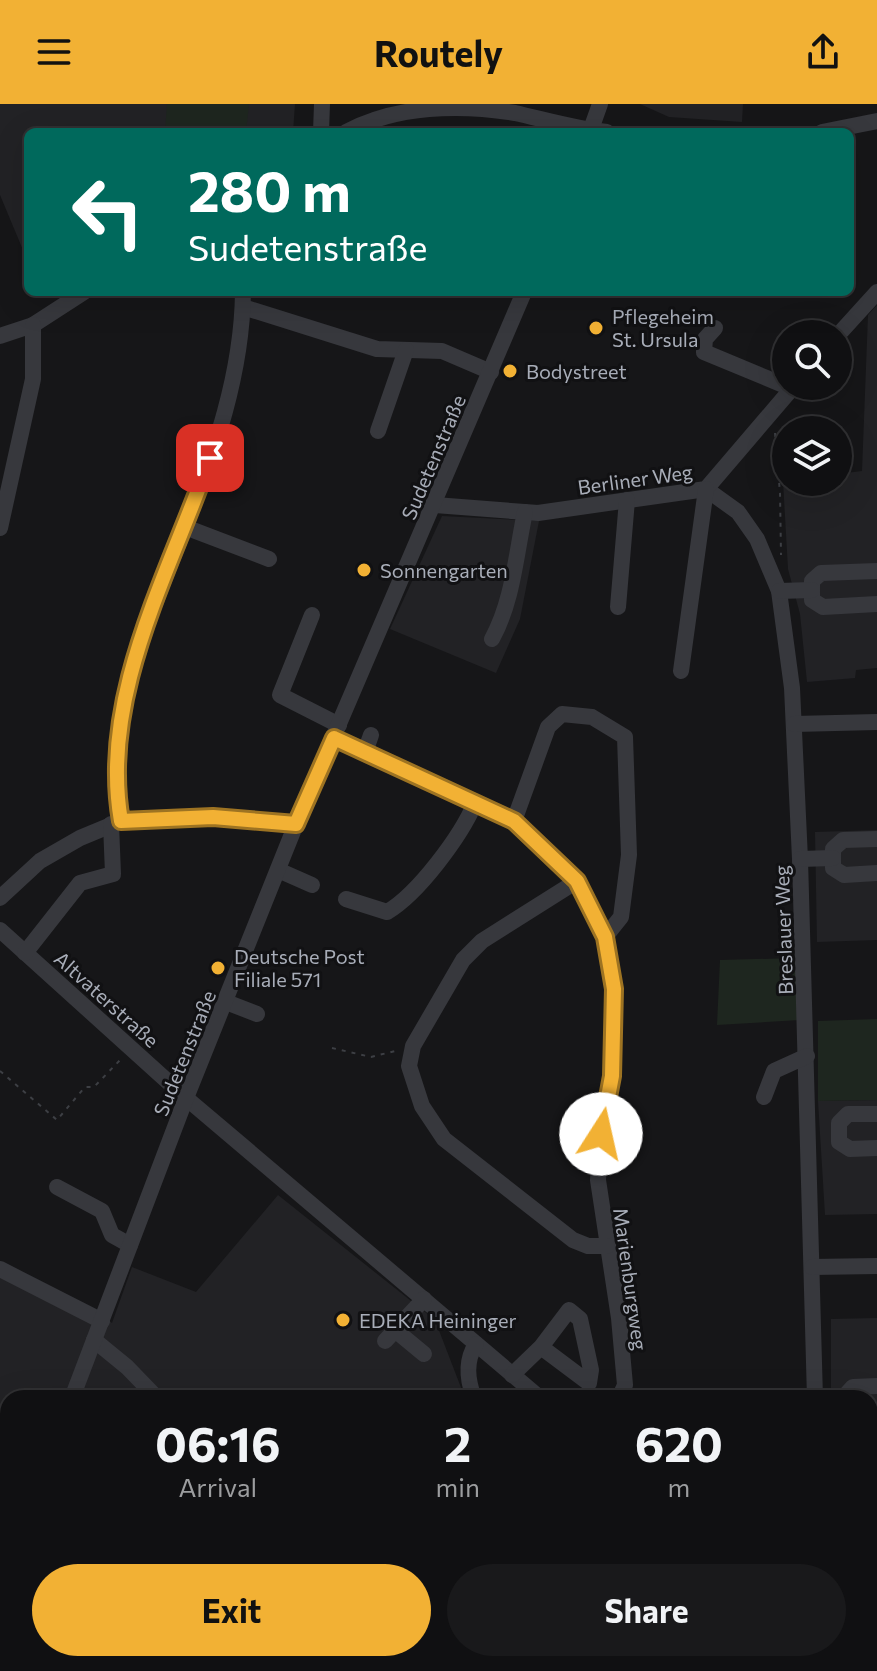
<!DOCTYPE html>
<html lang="en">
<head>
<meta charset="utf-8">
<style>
  :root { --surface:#101012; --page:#19191b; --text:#f1f3f6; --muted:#9c9d9f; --line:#303032; --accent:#f2b134 }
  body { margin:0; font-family:Commissioner,sans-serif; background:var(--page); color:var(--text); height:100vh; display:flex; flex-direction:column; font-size:30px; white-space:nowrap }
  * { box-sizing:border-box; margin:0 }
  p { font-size:26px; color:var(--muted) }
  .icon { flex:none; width:44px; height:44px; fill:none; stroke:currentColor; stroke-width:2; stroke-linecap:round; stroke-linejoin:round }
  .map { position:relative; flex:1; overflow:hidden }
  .panel { position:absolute; left:0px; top:1286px; width:878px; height:282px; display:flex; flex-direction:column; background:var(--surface); border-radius:24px 24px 0 0; box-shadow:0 8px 32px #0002,0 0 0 2px var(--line) }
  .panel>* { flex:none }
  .banner { position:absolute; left:24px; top:24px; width:830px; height:168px; border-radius:12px; box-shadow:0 8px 32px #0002,0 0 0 2px var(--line); background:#00695c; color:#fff; overflow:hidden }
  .tools { position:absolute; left:772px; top:216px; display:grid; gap:16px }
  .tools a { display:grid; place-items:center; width:80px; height:80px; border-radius:50%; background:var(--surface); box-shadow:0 8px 32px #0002,0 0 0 2px var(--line); font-size:40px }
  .pin { position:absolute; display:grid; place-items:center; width:68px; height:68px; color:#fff; margin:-34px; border-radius:16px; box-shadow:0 4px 12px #0006 }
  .me { position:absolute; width:88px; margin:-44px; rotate:10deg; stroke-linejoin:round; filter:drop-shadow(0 0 6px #0008) }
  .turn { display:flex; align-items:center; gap:28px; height:168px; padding:0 32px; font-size:36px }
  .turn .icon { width:104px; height:104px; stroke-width:2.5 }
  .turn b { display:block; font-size:56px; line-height:68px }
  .eta { display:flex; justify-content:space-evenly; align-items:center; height:136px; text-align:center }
  .eta b { font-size:48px; font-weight:700; line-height:56px }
  .button { display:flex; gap:16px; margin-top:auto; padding:16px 32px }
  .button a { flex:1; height:92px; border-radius:48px; background:var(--accent); color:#111; font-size:32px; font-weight:700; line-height:92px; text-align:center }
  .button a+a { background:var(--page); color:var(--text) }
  header { display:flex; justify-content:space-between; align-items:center; height:104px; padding:0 32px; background:var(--accent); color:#111; font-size:36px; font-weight:700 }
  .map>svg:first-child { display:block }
  .built { fill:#222225 }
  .green { fill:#1e261f }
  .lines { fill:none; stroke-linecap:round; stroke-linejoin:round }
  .path { stroke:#3d3f44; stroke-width:2; stroke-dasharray:4 6; stroke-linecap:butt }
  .minor { stroke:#37383d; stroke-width:16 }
  .route-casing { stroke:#9d7322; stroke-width:20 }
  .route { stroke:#f2b134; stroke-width:14 }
  .poi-dot { fill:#f2b134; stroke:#111113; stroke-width:3 }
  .labels { text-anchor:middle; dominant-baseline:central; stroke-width:6; stroke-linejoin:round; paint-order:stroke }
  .poi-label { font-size:20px; fill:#a8adb8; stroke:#111113; text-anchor:start }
  .street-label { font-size:20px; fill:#a8adb8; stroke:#111113 }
</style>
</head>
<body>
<header><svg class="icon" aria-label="menu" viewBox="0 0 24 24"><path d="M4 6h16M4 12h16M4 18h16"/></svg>Routely<svg class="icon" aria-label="share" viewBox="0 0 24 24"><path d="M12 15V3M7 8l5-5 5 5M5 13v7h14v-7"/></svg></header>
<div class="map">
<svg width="877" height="1567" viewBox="0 0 877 1567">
  <rect width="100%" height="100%" fill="#161618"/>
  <!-- built -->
  <g class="built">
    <polygon points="0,0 295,0 293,28 28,28 28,158 0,91"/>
    <polygon points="640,0 743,0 742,18 669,13"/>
    <polygon points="877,201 877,564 856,566 855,574 807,578 800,510 788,465 783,377 838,378 838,370 862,367 868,211"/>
    <polygon points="442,412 539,417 520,515 496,569 390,525"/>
    <polygon points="877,726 877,836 817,838 815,728"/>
    <polygon points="877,996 877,1110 825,1111 818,997"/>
    <polygon points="278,1091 435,1216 465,1294 8,1294 8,1560 838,1560 846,1567 0,1567 0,1157 95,1206 112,1219 132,1163 196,1188"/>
    <polygon points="877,1214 877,1382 870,1382 870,1294 831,1294 831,1215"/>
  </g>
  <!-- green -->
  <g class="green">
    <polygon points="167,0 249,0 246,28 165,28"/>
    <polygon points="798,854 800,916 717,921 720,856"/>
    <polygon points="877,915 877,996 818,997 818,917"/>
  </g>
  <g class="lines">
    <!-- path -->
    <g class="path">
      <polyline points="775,329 780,389 781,451"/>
      <polyline points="332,944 371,953 399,946"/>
      <polyline points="0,967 57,1016 85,983 94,983 122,954"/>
    </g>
    <!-- minor -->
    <g class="minor">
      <polyline points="321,28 322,0"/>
      <path d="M346,28C397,1 460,0 515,9C546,16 576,25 607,28"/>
      <polyline points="590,28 600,0"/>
      <polyline points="822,28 877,17"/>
      <polyline points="243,203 377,245 442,247 491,268"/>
      <polyline points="715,224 705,235 704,248 786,282"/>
      <polyline points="838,231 877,188"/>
      <polyline points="0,232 33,221 84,188"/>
      <polyline points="378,327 406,246"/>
      <polyline points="706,385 738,408 757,435 779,487 792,584 800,755 815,1294"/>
      <polyline points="435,401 538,409 706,385 794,282"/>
      <polyline points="185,423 269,455"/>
      <polyline points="0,424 33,275 33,221"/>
      <polyline points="877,467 821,469 812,477 812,496 823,503 877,500"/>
      <polyline points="779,487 812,486"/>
      <polyline points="618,503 627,396"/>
      <polyline points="312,511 280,591 339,621"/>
      <path d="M492,535C513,497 516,450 525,408"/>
      <polyline points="681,567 706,385"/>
      <polyline points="794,620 877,618"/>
      <polyline points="334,634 514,717 577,777 605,833 614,885 612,972 601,1030 598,1076 619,1214 625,1281 619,1294"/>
      <polyline points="365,648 371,631"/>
      <path d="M121,717C102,615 149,516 185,423C215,347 242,270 243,188"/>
      <polyline points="514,717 548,623 562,610 592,613 625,633 629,751 621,813 605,833"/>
      <polyline points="877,735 843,736 833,745 833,764 844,771 877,769"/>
      <polyline points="800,755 833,754"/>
      <polyline points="278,766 312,781"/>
      <polyline points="577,777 482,837 463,856 413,942 409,962 422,1002 444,1035 573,1136 588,1142 607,1142"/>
      <polyline points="0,794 40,757 80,734 121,717 213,713 296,720"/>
      <path d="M346,795L387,808C418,790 461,732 475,699"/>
      <polyline points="0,826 186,994 540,1294"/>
      <polyline points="25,849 80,779 113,770 111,720"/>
      <polyline points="226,898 257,910"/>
      <polyline points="764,993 774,967 807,952"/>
      <polyline points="877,1010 848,1010 839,1019 839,1038 850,1045 877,1044"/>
      <polyline points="57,1083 102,1107 112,1131 130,1141"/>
      <polyline points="812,1163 877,1162"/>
      <polyline points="0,1165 102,1217"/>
      <polyline points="395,1226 424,1250"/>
      <polyline points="94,1236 127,1263 157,1294"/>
      <polyline points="385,1237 424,1195"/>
      <polyline points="512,1271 541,1243 589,1279 591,1266 580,1215 569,1206 541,1243"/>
      <polyline points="72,1294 186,994 296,720 524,188"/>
      <path d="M474,1294C467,1275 465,1257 476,1240"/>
      <polyline points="843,1294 853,1283 877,1282"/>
      <polyline points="870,1317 877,1316"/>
      <polyline points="0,1412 8,1415"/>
      <polyline points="870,1431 877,1431"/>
      <polyline points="0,1476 8,1457"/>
      <polyline points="0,1541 8,1544"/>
      <polyline points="40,1560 52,1567"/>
      <polyline points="604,1560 606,1567"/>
      <polyline points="864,1560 873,1567"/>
      <polyline points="565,1567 571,1560"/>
    </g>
  </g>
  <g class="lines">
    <!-- route casing -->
    <g class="route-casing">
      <path id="route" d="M210,354C170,468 99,592 121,717L213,713L296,720L334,634L514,717L577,777L605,833L614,885L612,972L601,1030"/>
    </g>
    <!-- route -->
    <use href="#route" class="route"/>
  </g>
  <!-- markers -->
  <g class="poi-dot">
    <circle cx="596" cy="224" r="8"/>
    <circle cx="510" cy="267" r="8"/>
    <circle cx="364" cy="466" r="8"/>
    <circle cx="218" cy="864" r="8"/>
    <circle cx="343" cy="1216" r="8"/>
  </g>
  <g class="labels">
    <!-- poi labels -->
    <g class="poi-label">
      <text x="612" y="212">Pflegeheim<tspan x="612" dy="23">St. Ursula</tspan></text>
      <text x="526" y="267">Bodystreet</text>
      <text x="380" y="466">Sonnengarten</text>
      <text x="234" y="852">Deutsche Post<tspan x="234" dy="23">Filiale 571</tspan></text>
      <text x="359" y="1216">EDEKA Heininger</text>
    </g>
    <!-- street labels -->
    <g class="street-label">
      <text transform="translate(433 353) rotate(-67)">Sudetenstraße</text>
      <text transform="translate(635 375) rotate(-8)">Berliner Weg</text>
      <text transform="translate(783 826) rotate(-92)">Breslauer Weg</text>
      <text transform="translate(107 895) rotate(42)">Altvaterstraße</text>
      <text transform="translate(184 949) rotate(-68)">Sudetenstraße</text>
      <text transform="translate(631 1175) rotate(82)">Marienburgweg</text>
    </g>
  </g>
</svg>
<div class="tools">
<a><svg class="icon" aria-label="search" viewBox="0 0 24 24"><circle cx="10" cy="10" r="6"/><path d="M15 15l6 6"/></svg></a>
<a><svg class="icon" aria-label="layers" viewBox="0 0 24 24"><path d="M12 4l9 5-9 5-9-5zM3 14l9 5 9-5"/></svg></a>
</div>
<div class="pin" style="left:210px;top:354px;background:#d93025"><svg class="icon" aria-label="arrive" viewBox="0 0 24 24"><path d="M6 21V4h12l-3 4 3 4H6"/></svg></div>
<svg class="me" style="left:601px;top:1030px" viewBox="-20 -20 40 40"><circle r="19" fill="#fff"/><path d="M0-13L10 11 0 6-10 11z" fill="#f2b134"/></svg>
<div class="banner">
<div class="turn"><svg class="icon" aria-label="left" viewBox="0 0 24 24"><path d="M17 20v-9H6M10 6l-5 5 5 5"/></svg><div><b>280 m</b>Sudetenstraße</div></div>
</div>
<section class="panel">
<div class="eta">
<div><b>06:16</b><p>Arrival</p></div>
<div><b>2</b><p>min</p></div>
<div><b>620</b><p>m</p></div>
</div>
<div class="button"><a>Exit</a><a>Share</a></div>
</section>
</div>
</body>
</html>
